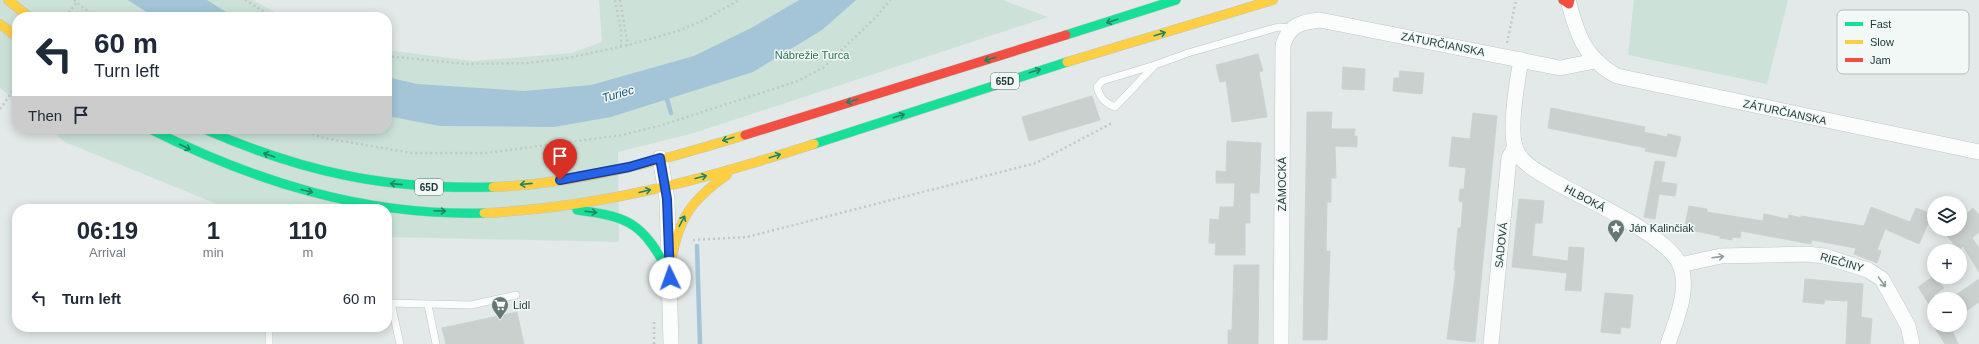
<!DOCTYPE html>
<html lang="en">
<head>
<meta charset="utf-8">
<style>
  :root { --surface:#fff; --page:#f2f2f3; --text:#1f2937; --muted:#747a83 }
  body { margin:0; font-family:Arial,sans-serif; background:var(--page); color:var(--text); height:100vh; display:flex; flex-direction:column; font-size:15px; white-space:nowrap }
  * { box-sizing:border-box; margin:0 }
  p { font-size:13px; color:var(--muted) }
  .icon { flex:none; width:22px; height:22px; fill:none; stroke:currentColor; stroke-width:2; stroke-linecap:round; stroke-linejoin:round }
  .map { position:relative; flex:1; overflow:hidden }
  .side { position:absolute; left:12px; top:204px; width:380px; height:128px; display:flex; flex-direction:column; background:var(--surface); border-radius:16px; box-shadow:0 2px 10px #0003 }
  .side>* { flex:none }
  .top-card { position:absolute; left:12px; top:12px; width:380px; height:122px; border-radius:16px; box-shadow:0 2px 10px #0003; background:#fff; color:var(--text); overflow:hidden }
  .controls { position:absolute; left:1927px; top:196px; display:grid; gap:8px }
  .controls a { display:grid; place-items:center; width:40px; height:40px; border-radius:50%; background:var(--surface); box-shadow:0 2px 10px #0003; font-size:20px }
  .pin { position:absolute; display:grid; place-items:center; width:34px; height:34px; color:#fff; margin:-41px -17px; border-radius:50% 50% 50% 0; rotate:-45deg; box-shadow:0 0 4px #0007 }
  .pin .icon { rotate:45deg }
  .me { position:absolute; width:44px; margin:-22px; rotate:357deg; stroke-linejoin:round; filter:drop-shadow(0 0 3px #0008) }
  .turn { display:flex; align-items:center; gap:14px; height:84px; padding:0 16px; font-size:18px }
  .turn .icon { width:52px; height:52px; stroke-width:2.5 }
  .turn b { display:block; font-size:28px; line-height:34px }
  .then { display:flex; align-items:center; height:38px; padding:0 16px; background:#0003; gap:8px; font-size:15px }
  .eta { display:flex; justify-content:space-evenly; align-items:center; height:68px; text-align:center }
  .eta b { font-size:24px; font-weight:800; line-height:28px }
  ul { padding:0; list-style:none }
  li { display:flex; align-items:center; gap:12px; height:52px; padding:0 16px }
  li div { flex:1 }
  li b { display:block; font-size:15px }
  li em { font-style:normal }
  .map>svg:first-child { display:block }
  .green { fill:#cce2d8 }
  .water { fill:#a4c5d7 }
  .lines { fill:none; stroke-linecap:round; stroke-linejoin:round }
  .stream { stroke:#a4c5d7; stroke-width:4.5 }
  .building { fill:#cad0ce; stroke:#ccd2d1 }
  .lane-casing { stroke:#c0c6c5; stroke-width:8 }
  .street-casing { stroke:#c0c6c5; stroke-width:16 }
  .fast-casing { stroke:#bcc5c4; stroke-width:10 }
  .slow-casing { stroke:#bcc5c4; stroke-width:10 }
  .jam-casing { stroke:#bcc5c4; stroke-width:10 }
  .path { stroke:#c0c9c8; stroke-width:2.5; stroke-dasharray:2 3; stroke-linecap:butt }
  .lane { stroke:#fbfcfc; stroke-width:7 }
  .street { stroke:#fbfcfc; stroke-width:15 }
  .fast { stroke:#16e098; stroke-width:9 }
  .slow { stroke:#ffcf43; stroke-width:9 }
  .jam { stroke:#f24e42; stroke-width:9 }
  .oneway { stroke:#1c8564 }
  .oneway2 { stroke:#8e9c9b }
  .route-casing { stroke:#184099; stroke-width:10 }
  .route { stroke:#2563eb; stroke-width:7 }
  .labels { text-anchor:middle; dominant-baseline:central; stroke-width:3; stroke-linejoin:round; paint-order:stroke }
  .shield { fill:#f1f8f6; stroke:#5f7472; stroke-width:1 }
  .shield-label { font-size:10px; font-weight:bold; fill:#213b3a }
  .street-label { font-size:11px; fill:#213b3a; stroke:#f1f8f6 }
  .park-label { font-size:11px; fill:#2c7256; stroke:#f1f8f6 }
  .poi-label { font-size:11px; fill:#213b3a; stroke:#f1f8f6; text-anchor:start }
  .water-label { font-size:12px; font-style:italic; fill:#1c5476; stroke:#f1f8f6 }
  .key { fill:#f1f8f6; stroke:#b3bfbe; stroke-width:1 }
  .key-label { font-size:11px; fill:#213b3a }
</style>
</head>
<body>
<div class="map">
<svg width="1979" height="344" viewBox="0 0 1979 344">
  <rect width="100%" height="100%" fill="#e3e9e8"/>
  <!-- green -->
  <g class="green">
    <polygon points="0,0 253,0 283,17 17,17 17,102 0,88"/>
    <polygon points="599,0 1003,0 1048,17 694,133 618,152 619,242 387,237 387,209 229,209 65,142 49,129 387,129 387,50 473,61 571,53 602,42"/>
    <polygon points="1634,0 1788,0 1767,84 1628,55"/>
  </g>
  <!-- water -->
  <g class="water">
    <polygon points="128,0 207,0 234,17 154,17"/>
    <polygon points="799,0 856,0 822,30 753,72 611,117 554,127 440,126 387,116 387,77 417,84 524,91 591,85 694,56 753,27"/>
  </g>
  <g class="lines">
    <!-- stream -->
    <g class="stream">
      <polyline points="662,96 667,99 671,113"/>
      <polyline points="697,246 700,344"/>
    </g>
  </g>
  <!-- building -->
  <g class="building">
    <polygon points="1258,54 1263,71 1259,72 1267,117 1232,122 1226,81 1220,82 1216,65"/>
    <polygon points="1343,67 1365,69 1364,90 1342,89"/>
    <polygon points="1400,71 1424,73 1422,94 1393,91 1394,78 1399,78"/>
    <polygon points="1092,96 1100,120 1029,141 1022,117"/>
    <polygon points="1551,108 1645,127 1644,132 1667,137 1668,134 1681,137 1676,157 1645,151 1646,148 1548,128"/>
    <polygon points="1307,112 1332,112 1331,129 1355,129 1354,136 1357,136 1357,147 1335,146 1336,178 1331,178 1331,202 1327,202 1326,251 1330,251 1327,340 1303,340"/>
    <polygon points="1473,113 1497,116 1475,342 1447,339 1456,270 1454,270 1458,228 1461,228 1463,202 1459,201 1460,189 1464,189 1466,168 1449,166 1452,137 1470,139"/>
    <polygon points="1227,141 1261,143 1259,193 1250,193 1250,223 1245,223 1245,255 1215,255 1216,243 1209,243 1210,219 1219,220 1220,207 1234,207 1235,183 1216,183 1216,171 1226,172"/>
    <polygon points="1655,161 1665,162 1661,182 1677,184 1675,196 1659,194 1655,219 1644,217"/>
    <polygon points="1519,199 1544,201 1542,223 1535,223 1532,256 1568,261 1569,247 1584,248 1581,291 1565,290 1567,273 1512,267"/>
    <polygon points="1689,206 1707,209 1707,212 1763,221 1764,214 1788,219 1789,215 1801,218 1801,216 1864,226 1871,207 1910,222 1916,208 1932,214 1919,244 1885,229 1877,250 1881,251 1877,263 1854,254 1856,248 1812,240 1811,244 1741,231 1740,238 1732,237 1732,240 1720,238 1720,236 1690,230 1691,226 1685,225"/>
    <polygon points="1973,208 1979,215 1979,232 1972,238 1979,248 1979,272 1963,246 1959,250 1941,229 1960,229 1960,220"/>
    <polygon points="1234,265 1259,265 1258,344 1228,344 1228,330 1232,330"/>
    <polygon points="1934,276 1944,288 1934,295 1934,312 1918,287"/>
    <polygon points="1805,279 1863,284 1861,317 1872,319 1870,344 1846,344 1848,301 1825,300 1824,304 1803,302"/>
    <polygon points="1979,279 1979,302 1960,315 1960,299 1957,294"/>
    <polygon points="1605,293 1633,295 1630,328 1621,327 1620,334 1601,332"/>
    <polygon points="517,312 524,344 446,344 442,328"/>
    <polygon points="1933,325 1950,325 1958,344 1945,344"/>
  </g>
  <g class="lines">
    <!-- lane casing -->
    <g class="lane-casing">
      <g id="lane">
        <path d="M1155,65L1102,81L1097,87C1100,98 1105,103 1115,107L1155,65L1188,53L1278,27L1292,28"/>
        <polyline points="387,303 471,305 516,295"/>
        <polyline points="391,303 400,344"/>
        <polyline points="428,305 436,344"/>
        <polyline points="269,344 269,333"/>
      </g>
    </g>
    <!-- street casing -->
    <g class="street-casing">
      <g id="street">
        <path d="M1568,0C1577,34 1584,58 1617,76L1979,152"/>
        <path d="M1521,60C1517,82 1509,127 1515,147C1520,163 1537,171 1550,179C1580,197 1667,234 1680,265C1690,290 1676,320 1668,344"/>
        <polyline points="660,158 667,199 671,344"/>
        <polyline points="1680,265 1721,256 1807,254 1824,256 1868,270 1882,279 1908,326 1912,344"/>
        <path d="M1281,344L1283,45C1289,25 1301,22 1320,20L1560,68L1595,61"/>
        <polyline points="1491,344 1509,158 1515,146"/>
      </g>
    </g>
    <!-- fast casing -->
    <g class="fast-casing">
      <g id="fast">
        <polyline points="1066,35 1176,0"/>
        <path d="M150,129C256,182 364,216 484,213"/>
        <path d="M204,129C302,172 386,190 493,187"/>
        <polyline points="814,144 1067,62"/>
        <path d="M577,210C632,217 642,224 669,272"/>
      </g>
    </g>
    <!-- slow casing -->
    <g class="slow-casing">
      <g id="slow">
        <polyline points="8,0 29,17"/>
        <polyline points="0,24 17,37"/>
        <polyline points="1067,62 1273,0"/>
        <path d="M493,187C579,184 664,160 745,135"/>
        <path d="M484,213C598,208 707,179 814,144"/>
        <path d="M669,272C678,223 685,204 727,175"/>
      </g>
    </g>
    <!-- jam casing -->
    <g class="jam-casing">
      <g id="jam">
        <polyline points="1563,0 1569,4 1570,0"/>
        <polyline points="745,135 1066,35"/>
      </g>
    </g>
    <!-- path -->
    <g class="path">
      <polyline points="74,0 95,17"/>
      <polyline points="245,0 273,17"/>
      <polyline points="615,0 621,31 621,47"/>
      <polyline points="620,0 628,45"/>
      <polyline points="66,17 77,2"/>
      <polyline points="1507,43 1516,0"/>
      <polyline points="387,56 467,64 528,63 568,58 628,45 678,31 702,21 739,0"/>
      <polyline points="0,109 17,85"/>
      <polyline points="298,129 324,138 412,153 486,153 622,135 659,126 798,81 824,67 876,17 890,0"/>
      <polyline points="693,240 747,237 1036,163 1112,123"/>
      <polyline points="654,344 654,319"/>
    </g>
    <!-- lane -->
    <use href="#lane" class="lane"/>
    <!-- street -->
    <use href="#street" class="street"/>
    <!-- fast -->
    <use href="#fast" class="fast"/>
    <!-- slow -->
    <use href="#slow" class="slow"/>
    <!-- jam -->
    <use href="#jam" class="jam"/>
  </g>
  <!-- one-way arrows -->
  <defs><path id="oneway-shaft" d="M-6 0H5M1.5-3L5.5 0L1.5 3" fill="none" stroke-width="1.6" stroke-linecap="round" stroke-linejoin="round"/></defs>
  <g class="oneway">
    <use href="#oneway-shaft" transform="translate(1112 21) rotate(162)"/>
    <use href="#oneway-shaft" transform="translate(1160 34) rotate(-17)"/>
    <use href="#oneway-shaft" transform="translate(990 59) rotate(163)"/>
    <use href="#oneway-shaft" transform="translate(1035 71) rotate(-18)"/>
    <use href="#oneway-shaft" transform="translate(852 101) rotate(163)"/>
    <use href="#oneway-shaft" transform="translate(899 116) rotate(-18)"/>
    <use href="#oneway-shaft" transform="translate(728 139) rotate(163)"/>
    <use href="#oneway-shaft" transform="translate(185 147) rotate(27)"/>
    <use href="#oneway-shaft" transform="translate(269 155) rotate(-161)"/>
    <use href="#oneway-shaft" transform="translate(775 156) rotate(-18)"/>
    <use href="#oneway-shaft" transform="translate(701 177) rotate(-14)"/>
    <use href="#oneway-shaft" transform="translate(396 184) rotate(-174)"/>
    <use href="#oneway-shaft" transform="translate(526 184) rotate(174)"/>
    <use href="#oneway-shaft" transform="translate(307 191) rotate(14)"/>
    <use href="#oneway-shaft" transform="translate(645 191) rotate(-14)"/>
    <use href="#oneway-shaft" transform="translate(440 211) rotate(2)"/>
    <use href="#oneway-shaft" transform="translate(591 212) rotate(7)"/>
    <use href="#oneway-shaft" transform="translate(682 221) rotate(-62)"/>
  </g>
  <g class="oneway2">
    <use href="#oneway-shaft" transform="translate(1718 257) rotate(-7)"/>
    <use href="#oneway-shaft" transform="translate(1882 282) rotate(54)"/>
  </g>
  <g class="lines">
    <!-- route casing -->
    <g class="route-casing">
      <polyline id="route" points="560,180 629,167 660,158 667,199 670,278"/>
    </g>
    <!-- route -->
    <use href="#route" class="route"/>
  </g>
  <!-- icons -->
  <defs>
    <g id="sight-pin" transform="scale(0.9)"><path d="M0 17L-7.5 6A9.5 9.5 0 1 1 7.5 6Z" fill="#657877" stroke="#f1f8f6"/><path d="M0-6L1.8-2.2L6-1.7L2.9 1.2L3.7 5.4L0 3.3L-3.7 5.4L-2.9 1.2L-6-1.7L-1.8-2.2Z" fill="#fff"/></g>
    <g id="supermarket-pin" transform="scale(0.9)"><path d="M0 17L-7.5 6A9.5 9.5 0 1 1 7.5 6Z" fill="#657877" stroke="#f1f8f6"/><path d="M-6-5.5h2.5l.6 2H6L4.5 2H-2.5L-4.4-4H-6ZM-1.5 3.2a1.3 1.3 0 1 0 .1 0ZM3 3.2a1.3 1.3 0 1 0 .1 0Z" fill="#fff"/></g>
  </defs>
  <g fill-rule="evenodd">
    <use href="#sight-pin" x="1616" y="228"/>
    <use href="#supermarket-pin" x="500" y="305"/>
  </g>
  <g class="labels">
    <!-- shield labels -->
    <g class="shield">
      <rect x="991" y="73" width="28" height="16" rx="3"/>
      <rect x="415" y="179" width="28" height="16" rx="3"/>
    </g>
    <g class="shield-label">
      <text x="1005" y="81">65D</text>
      <text x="429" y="187">65D</text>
    </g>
    <!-- street labels -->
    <g class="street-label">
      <text transform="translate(1443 44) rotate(11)">ZÁTURČIANSKA</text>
      <text transform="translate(1785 112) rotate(12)">ZÁTURČIANSKA</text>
      <text transform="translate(1282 184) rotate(-90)">ZÁMOCKÁ</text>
      <text transform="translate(1585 198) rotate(28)">HLBOKÁ</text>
      <text transform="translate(1501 245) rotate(-84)">SADOVÁ</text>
      <text transform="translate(1842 262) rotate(16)">RIEČINY</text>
    </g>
    <!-- park labels -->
    <g class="park-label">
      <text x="812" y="55">Nábrežie Turca</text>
    </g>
    <!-- poi labels -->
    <g class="poi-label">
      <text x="1629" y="228">Ján Kalinčiak</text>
      <text x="513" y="305">Lidl</text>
    </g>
    <!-- water labels -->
    <g class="water-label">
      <text transform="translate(618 94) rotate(-16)">Turiec</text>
    </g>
  </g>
  <!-- legend -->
  <rect x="1837" y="10" width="132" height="64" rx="6" class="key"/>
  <rect x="1845" y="22" width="18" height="4" fill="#16e098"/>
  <rect x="1845" y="40" width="18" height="4" fill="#ffcf43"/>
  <rect x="1845" y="58" width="18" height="4" fill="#f24e42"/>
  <g class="key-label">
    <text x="1870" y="28">Fast</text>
    <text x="1870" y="46">Slow</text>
    <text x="1870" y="64">Jam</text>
  </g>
</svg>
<div class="controls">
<a><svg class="icon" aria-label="layers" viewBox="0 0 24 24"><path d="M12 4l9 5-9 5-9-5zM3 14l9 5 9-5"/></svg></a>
<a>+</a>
<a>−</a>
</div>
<div class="pin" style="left:560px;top:180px;background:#d93025"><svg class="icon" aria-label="arrive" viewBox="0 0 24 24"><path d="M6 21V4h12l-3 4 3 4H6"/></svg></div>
<svg class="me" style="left:670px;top:278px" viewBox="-20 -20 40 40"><circle r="19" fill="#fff"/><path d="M0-13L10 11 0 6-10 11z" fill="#2563eb"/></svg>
<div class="top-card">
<div class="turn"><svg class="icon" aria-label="left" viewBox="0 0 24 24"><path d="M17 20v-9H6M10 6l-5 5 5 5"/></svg><div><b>60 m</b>Turn left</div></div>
<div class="then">Then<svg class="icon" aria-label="arrive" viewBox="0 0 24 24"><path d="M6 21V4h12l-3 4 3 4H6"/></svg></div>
</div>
<section class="side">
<div class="eta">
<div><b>06:19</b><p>Arrival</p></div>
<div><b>1</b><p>min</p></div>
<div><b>110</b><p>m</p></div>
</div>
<ul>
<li><svg class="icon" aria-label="left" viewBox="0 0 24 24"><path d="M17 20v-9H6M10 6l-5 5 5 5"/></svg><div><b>Turn left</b></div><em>60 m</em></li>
</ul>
</section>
</div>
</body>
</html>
